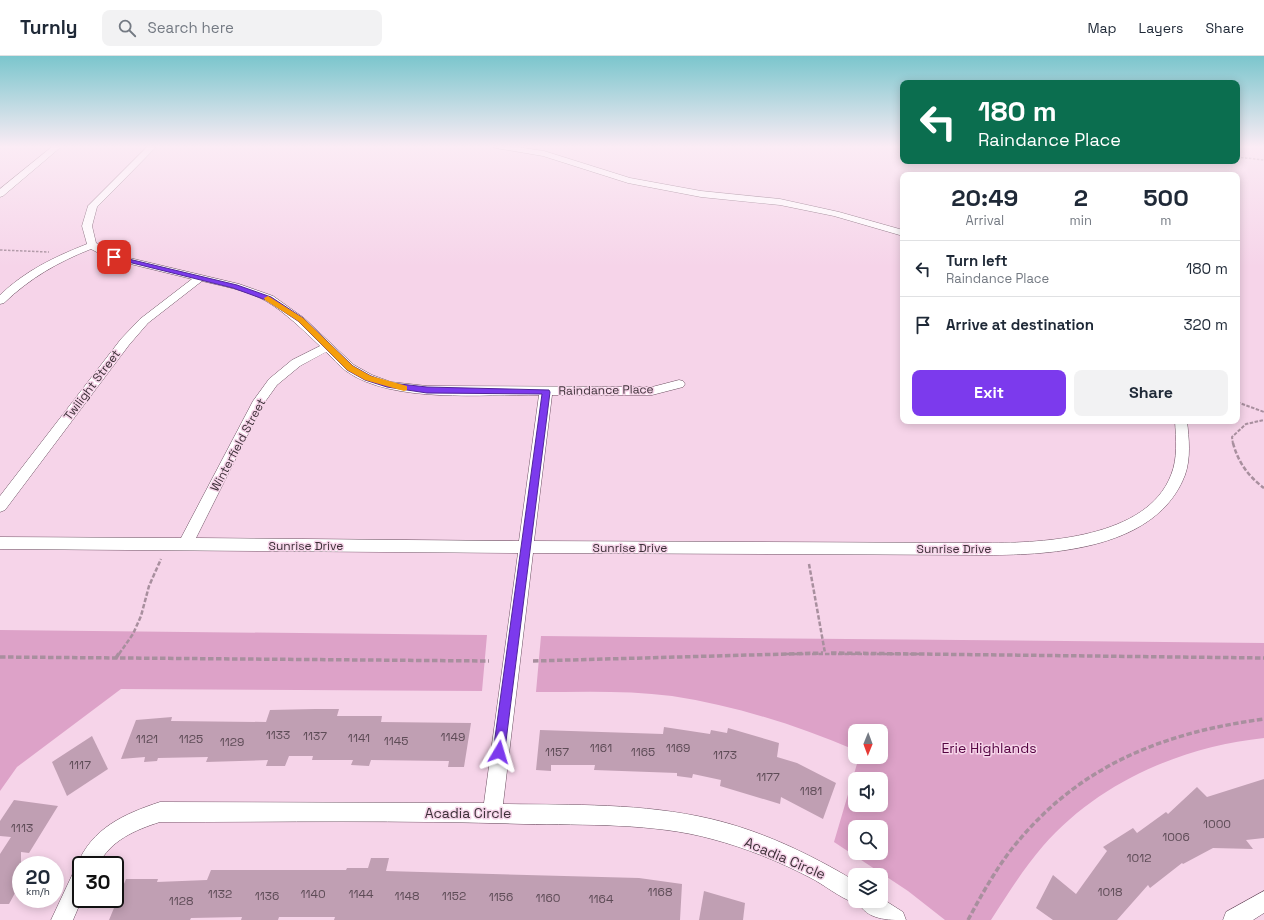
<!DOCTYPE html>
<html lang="en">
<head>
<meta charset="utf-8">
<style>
  :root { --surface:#fff; --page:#f2f2f3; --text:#1f2937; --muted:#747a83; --line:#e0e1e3; --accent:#7c3aed }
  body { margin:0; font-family:"Space Grotesk",sans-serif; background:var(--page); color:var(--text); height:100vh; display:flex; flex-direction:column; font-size:15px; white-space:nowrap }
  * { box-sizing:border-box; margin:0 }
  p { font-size:13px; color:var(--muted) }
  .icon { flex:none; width:22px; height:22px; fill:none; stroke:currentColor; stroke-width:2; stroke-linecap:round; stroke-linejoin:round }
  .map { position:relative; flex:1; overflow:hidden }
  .side { position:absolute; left:900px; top:116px; width:340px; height:252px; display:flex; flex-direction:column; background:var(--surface); border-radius:8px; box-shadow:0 2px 10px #0003 }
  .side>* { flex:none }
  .top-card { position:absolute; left:900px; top:24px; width:340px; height:84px; border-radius:8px; box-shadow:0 2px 10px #0003; background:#0b6e4f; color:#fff; overflow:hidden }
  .needle { width:26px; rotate:181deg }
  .fabs { position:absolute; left:848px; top:668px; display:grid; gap:8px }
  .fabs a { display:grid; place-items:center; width:40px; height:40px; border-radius:8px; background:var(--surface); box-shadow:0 2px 10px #0003; font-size:20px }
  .speed { position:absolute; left:12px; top:800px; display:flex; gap:8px; font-size:20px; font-weight:700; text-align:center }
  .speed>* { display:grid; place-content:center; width:52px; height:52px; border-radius:50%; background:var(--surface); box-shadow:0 2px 10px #0003; line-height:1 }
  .speed small { font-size:10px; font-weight:400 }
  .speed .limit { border:2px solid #111; border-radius:6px; background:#fff; color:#111 }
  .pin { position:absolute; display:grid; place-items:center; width:34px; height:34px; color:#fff; margin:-17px; border-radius:8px; box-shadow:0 2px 6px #0006 }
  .me { position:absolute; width:44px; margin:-22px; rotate:7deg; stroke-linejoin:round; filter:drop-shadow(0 0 3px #0008) }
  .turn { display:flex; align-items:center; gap:14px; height:84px; padding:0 12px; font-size:18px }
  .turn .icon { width:52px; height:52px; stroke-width:2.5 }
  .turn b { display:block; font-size:28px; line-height:34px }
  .eta { display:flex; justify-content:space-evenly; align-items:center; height:68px; text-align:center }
  .eta b { font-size:24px; font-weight:600; line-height:28px }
  .cta { display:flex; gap:8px; margin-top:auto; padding:8px 12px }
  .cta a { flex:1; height:46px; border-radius:8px; background:var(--accent); color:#fff; font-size:16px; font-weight:600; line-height:46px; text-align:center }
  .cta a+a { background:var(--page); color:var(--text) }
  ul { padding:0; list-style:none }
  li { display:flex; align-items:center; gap:12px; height:56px; padding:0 12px; border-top:1px solid var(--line) }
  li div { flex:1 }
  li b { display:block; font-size:15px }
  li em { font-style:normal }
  header { display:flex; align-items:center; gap:24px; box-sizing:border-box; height:56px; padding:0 20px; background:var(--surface); border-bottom:1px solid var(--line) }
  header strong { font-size:19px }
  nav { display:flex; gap:22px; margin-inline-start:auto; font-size:14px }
  .search { width:280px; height:36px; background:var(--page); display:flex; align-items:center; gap:10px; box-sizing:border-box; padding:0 14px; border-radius:8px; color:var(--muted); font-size:15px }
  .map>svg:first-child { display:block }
  .green { fill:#dda2c8; fill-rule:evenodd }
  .building { fill:#c09fb3 }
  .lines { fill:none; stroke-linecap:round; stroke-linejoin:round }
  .minor-casing { stroke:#6c4f61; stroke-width:1 }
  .path-far3 { stroke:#a88f9e; stroke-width:1.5; stroke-dasharray:2.5 1.5; stroke-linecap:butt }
  .path-far2 { stroke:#a88f9e; stroke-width:2; stroke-dasharray:3.5 1.5; stroke-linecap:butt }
  .path-far1 { stroke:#a88f9e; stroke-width:2.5; stroke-dasharray:4.5 2; stroke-linecap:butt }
  .path { stroke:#a88f9e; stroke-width:3.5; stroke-dasharray:5.5 2.5; stroke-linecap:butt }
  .minor { fill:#fff; fill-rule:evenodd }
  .route { fill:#7c3aed; stroke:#51269a }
  .slow { fill:#f59e0b }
  .labels { text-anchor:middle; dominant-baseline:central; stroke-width:3; stroke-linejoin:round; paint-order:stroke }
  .street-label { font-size:12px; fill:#3d3038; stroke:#f6d4e9 }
  .near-number-label { font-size:12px; fill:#5e4c57 }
  .near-park-label { font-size:14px; fill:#540341; stroke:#f6d4e9 }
  .near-street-label { font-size:14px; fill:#3d3038; stroke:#f6d4e9 }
</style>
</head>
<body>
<header>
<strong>Turnly</strong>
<div class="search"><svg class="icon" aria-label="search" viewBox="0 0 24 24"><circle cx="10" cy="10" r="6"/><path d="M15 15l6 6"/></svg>Search here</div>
<nav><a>Map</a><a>Layers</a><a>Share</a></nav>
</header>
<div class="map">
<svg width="1264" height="864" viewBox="0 0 1264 864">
  <rect width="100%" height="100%" fill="#f6d4e9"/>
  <!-- green -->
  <g class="green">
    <polygon points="0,574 487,579 482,635 121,633 17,711 0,735"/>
    <path d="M541,580L1264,587V682C1181,691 1099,726 1043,790C1024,812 1007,839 991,864H945L908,835L834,786L859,701H881V675H855V694C796,669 736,650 672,640C627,634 581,636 536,636ZM855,723H881V749H855ZM855,771H881V797H855Z"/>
  </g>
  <!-- building -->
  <g class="building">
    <polygon points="315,653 339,653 337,660 382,660 381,666 471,667 464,711 448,711 449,705 371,704 369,710 351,709 353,704 312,704 313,700 289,700 285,710 266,710 268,704 206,706 208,701 158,702 157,705 144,706 145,701 121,703 136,664 172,661 171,665 266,666 270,654"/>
    <polygon points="664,671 710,678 711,674 727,677 728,672 779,687 777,701 797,707 836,727 823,763 781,741 780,748 720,730 721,724 693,718 692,722 677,720 677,717 594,714 595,709 551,709 551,715 536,714 540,674 663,678"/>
    <polygon points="92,680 108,713 67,740 52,706"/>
    <polygon points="1264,723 1264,782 1246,784 1253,793 1213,792 1183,808 1182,807 1150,832 1148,829 1117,864 1053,864 1036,852 1053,819 1076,838 1107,795 1103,791 1133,772 1137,777 1166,756 1168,758 1197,731 1207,741"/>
    <polygon points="14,744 58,750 29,797 21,796 21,826 9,848 0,848 0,798 11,781 0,780 0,765"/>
    <polygon points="371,802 389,802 386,815 639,822 682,828 680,864 334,864 335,861 279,861 278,864 241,864 242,861 191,862 190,864 109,864 126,823 158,823 157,826 207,824 211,814 346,814 347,812 368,812"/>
    <polygon points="704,835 745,847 743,864 699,864"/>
  </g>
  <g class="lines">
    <!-- minor casing -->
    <g class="minor-casing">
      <g id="minor">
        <polygon points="53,90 62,90 3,140 0,141 0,133"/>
        <path d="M148,90H157L97,151L92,170L96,187L117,199L239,228L273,240L304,262L354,309L372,319L391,326L427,330L652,331L679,324L683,325L685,328L683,331L652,339H552L534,485L987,487C1044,487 1147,482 1171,419C1178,402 1176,383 1175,365H1187C1189,383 1191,402 1185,419C1157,493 1053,499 987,499L533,497L503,748C572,749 643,747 711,763C762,775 810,798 855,825V845H881V842L903,856L906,864C887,864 867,864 858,846L855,847C838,841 825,829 809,821C778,805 746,792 712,783C655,767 584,769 524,768C403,764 281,766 160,766C135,774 111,784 98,809H81L82,843L73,864H51L74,815L78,813L77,809C92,772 124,758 160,746L484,747L518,497L0,493V481L181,482L253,345L269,323L292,304L320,290C303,274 286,257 266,245C247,234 222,230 202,225L148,267L129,289L5,454L0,456V440L121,283L140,263L192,223L110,203L91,193C58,206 30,222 4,247L0,248V239C25,215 54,201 87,188L82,170L88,150ZM326,296C333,302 339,310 346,315C392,348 484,338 539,339L519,485L196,482L262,350L277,329L300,310Z"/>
        <polygon points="492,90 510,90 544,95 630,122 701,135 780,143 839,156 903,174 903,180 834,160 780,149 701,141 628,127 543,100 496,92"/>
        <polygon points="1264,835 1264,857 1253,864 1223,864 1226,856"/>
      </g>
    </g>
    <!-- path-far3 -->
    <g class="path-far3">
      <polyline points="1237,101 1264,104"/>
      <polyline points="0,194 49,196"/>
    </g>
    <!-- path-far2 -->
    <g class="path-far2">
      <polyline points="1237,346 1264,356"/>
      <polyline points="1233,388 1232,381 1246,368 1264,364"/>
    </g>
    <!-- path-far1 -->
    <g class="path-far1">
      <path d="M1233,387C1238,406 1248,420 1264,432"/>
      <polyline points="809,508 825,597"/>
      <polyline points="119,598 133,578 141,560 149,530 161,503"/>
      <polyline points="786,598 919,598"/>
    </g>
    <!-- path -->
    <g class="path">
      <polyline points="831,597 1264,602"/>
      <polyline points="0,601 489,605"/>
      <polyline points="116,602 119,597"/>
      <polyline points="533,605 823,597"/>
      <path d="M968,864C981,840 994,816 1011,794C1077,710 1161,677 1264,663"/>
    </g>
    <!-- minor -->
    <use href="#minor" class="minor"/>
  </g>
  <!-- sky -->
  <linearGradient id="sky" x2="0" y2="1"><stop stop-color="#7bc6cd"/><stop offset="0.43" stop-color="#fbecf5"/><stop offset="1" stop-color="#fbecf5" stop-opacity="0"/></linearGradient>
  <rect width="1264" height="211" fill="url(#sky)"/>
  <!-- route -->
  <polygon class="route" points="112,199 237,229 271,241 303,262 353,310 371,320 391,327 427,331 549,334 550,336 504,701 499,702 495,701 493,696 542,338 427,337 387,331 365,324 347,314 298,265 266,244 233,232 112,202"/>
  <!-- slow -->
  <polygon class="slow" points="268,240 303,262 353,310 371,320 407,330 407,334 404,335 365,324 347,314 298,265 265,244 264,242"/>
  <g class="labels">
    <!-- street labels -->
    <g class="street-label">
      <text transform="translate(92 329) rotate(-53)">Twilight Street</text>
      <text transform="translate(606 334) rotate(-1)">Raindance Place</text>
      <text transform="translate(238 389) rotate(-62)">Winterfield Street</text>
      <text x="306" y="490">Sunrise Drive</text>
      <text x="630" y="492">Sunrise Drive</text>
      <text x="954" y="493">Sunrise Drive</text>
    </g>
    <!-- near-number labels -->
    <g class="near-number-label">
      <text x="278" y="679">1133</text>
      <text x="315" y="680">1137</text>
      <text x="453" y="681">1149</text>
      <text x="359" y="682">1141</text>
      <text x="147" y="683">1121</text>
      <text x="191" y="683">1125</text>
      <text x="396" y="685">1145</text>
      <text x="232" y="686">1129</text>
      <text x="601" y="692">1161</text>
      <text x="678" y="692">1169</text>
      <text x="557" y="696">1157</text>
      <text x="643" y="696">1165</text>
      <text x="725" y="699">1173</text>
      <text x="80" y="709">1117</text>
      <text x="768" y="721">1177</text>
      <text x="811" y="735">1181</text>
      <text x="1217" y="768">1000</text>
      <text x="22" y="772">1113</text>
      <text x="1176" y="781">1006</text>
      <text x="1139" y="802">1012</text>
      <text x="660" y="836">1168</text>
      <text x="1110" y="836">1018</text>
      <text x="220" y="838">1132</text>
      <text x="313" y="838">1140</text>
      <text x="361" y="838">1144</text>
      <text x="267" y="840">1136</text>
      <text x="407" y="840">1148</text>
      <text x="454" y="840">1152</text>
      <text x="501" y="841">1156</text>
      <text x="548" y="842">1160</text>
      <text x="601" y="843">1164</text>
      <text x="181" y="845">1128</text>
    </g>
    <!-- near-park labels -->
    <g class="near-park-label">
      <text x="989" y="692">Erie Highlands</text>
    </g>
    <!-- near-street labels -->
    <g class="near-street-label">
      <text x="468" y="757">Acadia Circle</text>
      <text transform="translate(785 802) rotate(23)">Acadia Circle</text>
    </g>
  </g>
</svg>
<div class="fabs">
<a><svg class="needle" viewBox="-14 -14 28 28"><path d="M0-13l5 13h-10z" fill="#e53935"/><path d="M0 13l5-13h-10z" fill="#747a83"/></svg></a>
<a><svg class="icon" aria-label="sound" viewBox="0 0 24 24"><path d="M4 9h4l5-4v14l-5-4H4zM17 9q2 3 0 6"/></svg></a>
<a><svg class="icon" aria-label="search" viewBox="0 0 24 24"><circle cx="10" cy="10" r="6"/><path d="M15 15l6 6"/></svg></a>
<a><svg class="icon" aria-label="layers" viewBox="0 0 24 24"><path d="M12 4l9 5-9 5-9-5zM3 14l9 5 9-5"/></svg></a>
</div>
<div class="speed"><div>20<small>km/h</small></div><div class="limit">30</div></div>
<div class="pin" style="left:114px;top:201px;background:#d93025"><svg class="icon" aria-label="arrive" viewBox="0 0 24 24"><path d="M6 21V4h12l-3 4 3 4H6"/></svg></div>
<svg class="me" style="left:499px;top:696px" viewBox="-20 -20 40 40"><path d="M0-17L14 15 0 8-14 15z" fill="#7c3aed" stroke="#fff" stroke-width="4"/></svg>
<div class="top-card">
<div class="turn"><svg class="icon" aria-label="left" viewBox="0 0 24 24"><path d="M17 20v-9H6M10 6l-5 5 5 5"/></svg><div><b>180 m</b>Raindance Place</div></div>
</div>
<section class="side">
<div class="eta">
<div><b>20:49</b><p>Arrival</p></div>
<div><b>2</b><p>min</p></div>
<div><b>500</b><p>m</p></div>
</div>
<ul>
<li><svg class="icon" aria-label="left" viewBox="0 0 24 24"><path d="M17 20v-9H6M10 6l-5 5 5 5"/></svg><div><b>Turn left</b><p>Raindance Place</p></div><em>180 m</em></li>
<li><svg class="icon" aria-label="arrive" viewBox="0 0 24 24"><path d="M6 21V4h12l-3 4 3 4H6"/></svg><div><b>Arrive at destination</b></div><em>320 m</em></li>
</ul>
<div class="cta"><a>Exit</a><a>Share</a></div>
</section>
</div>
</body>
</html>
